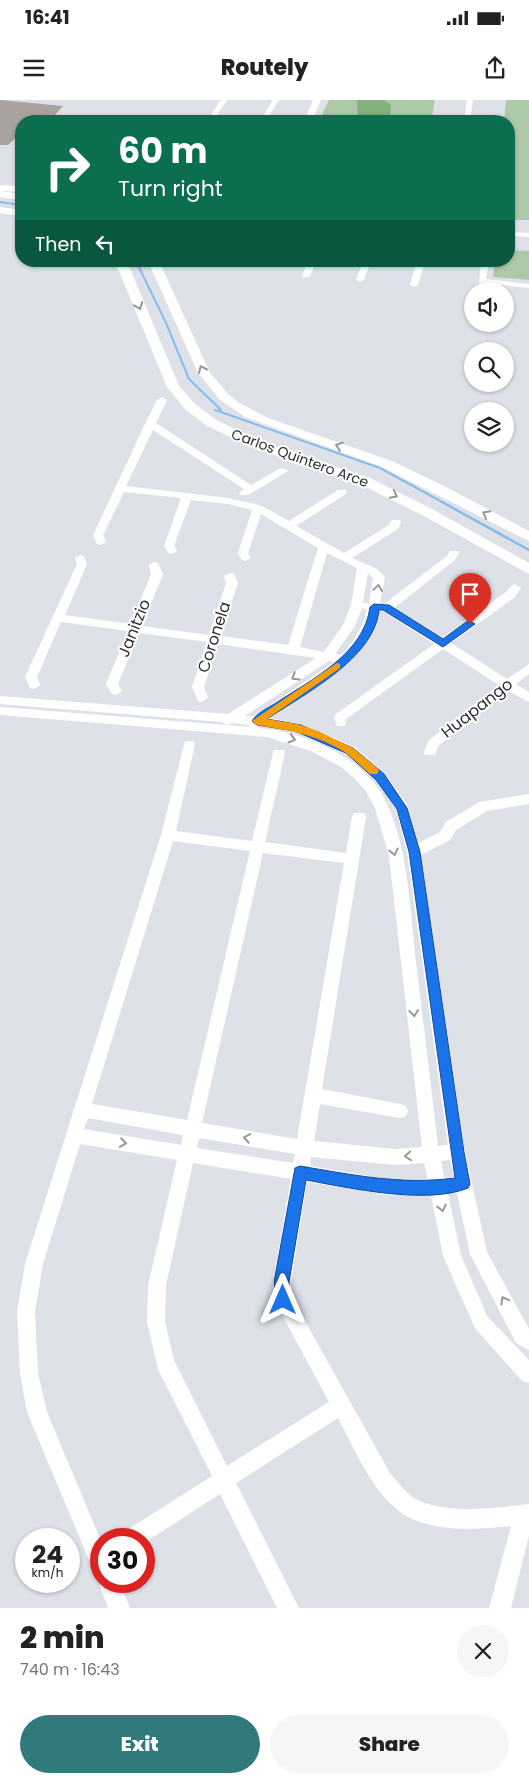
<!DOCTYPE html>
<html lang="en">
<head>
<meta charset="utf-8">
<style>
  :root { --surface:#fff; --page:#f6f6f6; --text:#222; --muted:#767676; --accent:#317a7b }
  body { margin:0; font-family:Poppins,sans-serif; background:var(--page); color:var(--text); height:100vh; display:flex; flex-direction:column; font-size:19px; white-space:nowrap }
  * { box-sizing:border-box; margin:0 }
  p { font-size:16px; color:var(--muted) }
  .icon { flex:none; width:28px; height:28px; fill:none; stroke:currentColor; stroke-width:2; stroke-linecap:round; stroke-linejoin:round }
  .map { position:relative; height:1508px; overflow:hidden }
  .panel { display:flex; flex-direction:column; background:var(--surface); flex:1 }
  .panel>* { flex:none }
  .top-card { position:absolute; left:15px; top:15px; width:500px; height:152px; border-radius:20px; box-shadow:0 1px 4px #0004; background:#0b6e4f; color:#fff; overflow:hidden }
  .buttons { position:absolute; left:464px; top:182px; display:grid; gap:10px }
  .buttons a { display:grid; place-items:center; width:50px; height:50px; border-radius:50%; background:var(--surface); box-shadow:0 1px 4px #0004; font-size:25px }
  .speed { position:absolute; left:15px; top:1428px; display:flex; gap:10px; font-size:25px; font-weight:700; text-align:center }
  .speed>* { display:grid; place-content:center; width:65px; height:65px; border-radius:50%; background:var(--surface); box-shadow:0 1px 4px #0004; line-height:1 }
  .speed small { font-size:12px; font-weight:400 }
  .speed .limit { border:8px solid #d22; background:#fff; color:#111 }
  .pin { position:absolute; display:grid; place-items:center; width:42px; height:42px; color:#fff; margin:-51px -21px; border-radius:50% 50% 50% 0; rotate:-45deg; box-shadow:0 0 5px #0007 }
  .pin .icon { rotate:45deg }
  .me { position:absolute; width:55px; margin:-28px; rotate:0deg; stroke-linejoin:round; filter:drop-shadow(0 0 4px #0008) }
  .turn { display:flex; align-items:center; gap:18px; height:105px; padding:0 20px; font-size:22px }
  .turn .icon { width:65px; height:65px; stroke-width:2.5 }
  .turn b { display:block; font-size:35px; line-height:42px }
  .then { display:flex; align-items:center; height:48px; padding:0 20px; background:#0003; gap:10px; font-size:19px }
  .round { display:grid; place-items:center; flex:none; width:52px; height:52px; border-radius:26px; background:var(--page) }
  .head { display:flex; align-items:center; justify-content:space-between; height:85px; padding:0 20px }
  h1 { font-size:30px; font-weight:800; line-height:38px }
  .action { display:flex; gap:10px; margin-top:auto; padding:10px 20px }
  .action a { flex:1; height:58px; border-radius:30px; background:var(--accent); color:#fff; font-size:20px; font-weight:800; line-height:58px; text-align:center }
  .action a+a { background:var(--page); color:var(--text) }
  .status { display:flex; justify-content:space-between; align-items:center; height:35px; padding:0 25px; background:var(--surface); direction:ltr }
  .status svg { height:14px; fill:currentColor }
  header { display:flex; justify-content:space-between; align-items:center; height:65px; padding:0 20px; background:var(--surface); font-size:22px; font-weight:800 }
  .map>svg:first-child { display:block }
  .green { fill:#adc9a9 }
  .forest { fill:#83b07c }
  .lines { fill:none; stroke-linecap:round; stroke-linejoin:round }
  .stream-far1 { stroke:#88bcec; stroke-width:2 }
  .stream { stroke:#88bcec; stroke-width:2.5 }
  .building { fill:#a9a39f }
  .minor { fill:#fff; fill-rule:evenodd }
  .tertiary { fill:#fff; fill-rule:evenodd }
  .secondary { fill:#fff; fill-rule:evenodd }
  .oneway { stroke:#979899 }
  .route { fill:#1a73e8; stroke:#114b97 }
  .slow { fill:#f59e0b }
  .labels { text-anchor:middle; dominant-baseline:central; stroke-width:4; stroke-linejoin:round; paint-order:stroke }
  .far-street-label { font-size:14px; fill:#2f3033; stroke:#fff }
  .street-label { font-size:16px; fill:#2f3033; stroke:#fff }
</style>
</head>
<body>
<div class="status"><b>16:41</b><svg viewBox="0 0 49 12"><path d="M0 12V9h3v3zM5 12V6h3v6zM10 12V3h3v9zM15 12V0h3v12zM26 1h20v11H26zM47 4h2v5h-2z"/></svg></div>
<header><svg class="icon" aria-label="menu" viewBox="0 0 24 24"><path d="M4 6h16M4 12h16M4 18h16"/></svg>Routely<svg class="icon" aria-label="share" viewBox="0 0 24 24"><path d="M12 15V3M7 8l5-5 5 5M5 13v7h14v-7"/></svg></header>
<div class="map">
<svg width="529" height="1508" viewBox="0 0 529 1508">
  <rect width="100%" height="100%" fill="#dee1e8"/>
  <!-- green -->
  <g class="green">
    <polygon points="329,0 435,0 431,21 319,21"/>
    <polygon points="506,0 529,0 529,120 509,120 509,21 504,21"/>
    <polygon points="509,150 529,151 529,180 493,177 495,161 509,161"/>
  </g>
  <!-- forest -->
  <polygon class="forest" points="357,0 384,0 391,5 390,21 358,21"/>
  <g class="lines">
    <!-- stream-far1 -->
    <g class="stream-far1">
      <polyline points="0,102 21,105"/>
      <polyline points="136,161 166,223 189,279 221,310"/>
      <polyline points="215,310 380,368 444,403"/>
    </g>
    <!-- stream -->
    <polyline class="stream" points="442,402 529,450"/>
  </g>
  <!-- building -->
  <polygon class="building" points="0,0 1,0 63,6 54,16 45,15 39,21 21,21 21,36 18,36 8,45 0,45"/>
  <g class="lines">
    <!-- minor -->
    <g class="minor">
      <polygon points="221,0 227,0 218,13 216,20 212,20 212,13"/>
      <polygon points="273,0 279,0 266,21 260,21"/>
      <polygon points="467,0 473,0 470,21 464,21"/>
      <polygon points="509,132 529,133 529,137 509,136"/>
      <polygon points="309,161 317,161 309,177 303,177 302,175"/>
      <polygon points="363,161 371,161 364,180 360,182 356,180"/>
      <polygon points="417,161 425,161 418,185 414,187 410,185"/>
      <polygon points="481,161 489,161 486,179 529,184 529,188 479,183"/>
      <path d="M162,297L167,300L156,323L251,385L279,369L283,368L288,371L248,395H240L239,393L244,389L153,330L126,386L228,398L262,406L289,421L338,390H346V394L296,426L344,453L389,425L392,420H400L401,422L398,429L352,458L377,469L385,477L380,504H384L447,456L450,451H458L459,453L455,460L394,508L442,538L506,492L511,486L515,484L521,488L514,498L451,543L507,579L529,564V574L516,584L529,592V602L508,591L438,646L435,655H425L424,652L428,641L499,585L443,549L346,619L345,626H337L334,617L336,614L434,544L383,511H378C359,574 314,581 269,618L301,624L355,647L385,674L407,704L418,743L440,732L446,722L479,702L529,694V704L487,711L456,730L450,740L421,755L465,1052L487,1152L529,1229V1250L516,1243L470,1154L457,1093L448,1094L461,1155L487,1216L529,1260V1283L522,1281L475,1228L443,1156L431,1095H387L307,1082L291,1182L292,1198L390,1373C397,1381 403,1390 411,1396C440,1416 495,1408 529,1404V1435L511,1508H489L511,1426C474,1430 422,1434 393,1406C368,1383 354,1347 338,1318L236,1383L299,1508H277L220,1394L144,1443V1439H121L124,1432L212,1376L158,1269L147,1222L148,1185L177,1060L80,1044L43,1164L35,1212L38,1273L47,1312L101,1441V1481H119L130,1508H108L98,1481L100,1475L94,1472L27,1312L20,1273L17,1212L25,1164L161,735L185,641H193L195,644L176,731L252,741L273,653L274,650H284L285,653L265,742L346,753L352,717L354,713H364L366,717L322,989L400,1004L406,1006L408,1011L406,1016L400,1018L320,1004L314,1041L396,1049L422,1047L389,756L375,708L365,690L354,678L341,667L311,651L267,637L0,615V607L226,625L222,622L0,604V596L228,614L316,558L218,544L204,587L208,598L202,602L198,601L192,587L207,542L139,533L118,584L122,591L116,595L112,594L106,584L128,531L61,522L37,577L40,585L34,589L30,588L25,577L77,464L75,458L80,455L84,456L87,464L65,515L131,524L151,474L149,465L154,462L158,463L163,474L142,526L209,535L226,483L224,476L230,473L234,474L238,483L220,536L288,545L318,448L261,414L248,453L251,458L246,461L242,460L238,453L252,410L228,404L191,400L174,446L177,451L172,454L168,453L164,446L181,398L124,392L103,435L106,442L101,445L97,444L93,435L145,324L157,300ZM327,453L357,468L351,505L343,525L324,552L300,547ZM368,473L373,478L369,503H363ZM362,508L367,510C362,528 355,541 341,555L335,554L355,526ZM329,561L334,562L255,616H245ZM233,623L248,625L250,627L227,625ZM260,626L296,631L345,653L375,680L396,709L407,752L448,1045L438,1046C431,987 424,928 417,869C410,815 409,726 374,683C347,650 298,631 257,628ZM173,741L250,751L187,1020L92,1004ZM263,753L344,763L297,1039L202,1023ZM88,1018L183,1035L181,1045L84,1029ZM199,1038L295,1054L293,1063L197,1048ZM311,1057L396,1065L424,1063L428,1079H387L310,1066ZM450,1060L454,1077L444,1078L441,1061ZM193,1063L291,1079L273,1182L274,1200L329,1302L227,1366L174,1260L165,1222L166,1185Z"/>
    </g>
    <!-- tertiary -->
    <g class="tertiary">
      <polygon points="313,0 321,0 312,21 304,21"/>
      <polygon points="0,85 21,86 21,92 0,91"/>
    </g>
    <!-- secondary -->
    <g class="secondary">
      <polygon points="0,91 21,94 21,100 0,97"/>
      <polygon points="0,107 21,110 21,116 0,113"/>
      <polygon points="114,161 125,161 131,171 179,286 195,304 216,320 265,343 370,378 432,409 529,463 529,474 422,415 360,384 256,349 207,326 186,310 167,287 119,171"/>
      <polygon points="148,161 159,161 210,273 229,295 241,304 268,318 392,361 446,387 529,431 529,441 382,367 245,317 220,300 198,273"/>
    </g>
  </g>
  <!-- one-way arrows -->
  <defs><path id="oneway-chevron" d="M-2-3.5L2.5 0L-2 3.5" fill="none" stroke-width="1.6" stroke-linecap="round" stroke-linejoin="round" transform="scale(1.25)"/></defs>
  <g class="oneway">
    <use href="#oneway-chevron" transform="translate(139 206) rotate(68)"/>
    <use href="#oneway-chevron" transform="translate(202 269) rotate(-114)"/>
    <use href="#oneway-chevron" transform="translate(339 346) rotate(-161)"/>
    <use href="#oneway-chevron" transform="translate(394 395) rotate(28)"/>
    <use href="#oneway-chevron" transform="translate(486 414) rotate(-152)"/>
    <use href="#oneway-chevron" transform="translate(378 488) rotate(-82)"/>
    <use href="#oneway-chevron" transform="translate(295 577) rotate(148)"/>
    <use href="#oneway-chevron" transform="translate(292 639) rotate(16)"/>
    <use href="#oneway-chevron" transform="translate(394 752) rotate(78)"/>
    <use href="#oneway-chevron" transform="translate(414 913) rotate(83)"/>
    <use href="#oneway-chevron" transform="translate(247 1038) rotate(-170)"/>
    <use href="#oneway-chevron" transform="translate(123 1043) rotate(9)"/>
    <use href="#oneway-chevron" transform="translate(408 1056) rotate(175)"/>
    <use href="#oneway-chevron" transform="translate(442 1108) rotate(77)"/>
    <use href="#oneway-chevron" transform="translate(504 1200) rotate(-119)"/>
  </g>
  <!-- route -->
  <path class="route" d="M374,504L389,505L443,539L466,522L470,521L475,524L443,547L383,510H379C374,559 304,594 267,619L301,625L353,648L384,674L407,708L420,752L464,1052L470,1084L468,1088C427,1105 349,1088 306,1080L289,1182L290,1200L288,1206L283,1208L278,1206L274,1182L295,1068L300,1066C353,1075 401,1085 455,1078L409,752L397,709L376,680L346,653L295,631L257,625L252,621C257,613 268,608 276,603C312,579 364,554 370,507Z"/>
  <!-- slow -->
  <path class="slow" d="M337,563L340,564V568L267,619L297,624L318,631L353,648L377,668L379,671L377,674H370C362,667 354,659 346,653C319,635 288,630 257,625L252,621Z"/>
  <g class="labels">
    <!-- far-street labels -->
    <g class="far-street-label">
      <text transform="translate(300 358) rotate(20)">Carlos Quintero Arce</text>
    </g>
    <!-- street labels -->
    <g class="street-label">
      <text transform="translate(134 528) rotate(-68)">Janitzio</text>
      <text transform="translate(214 537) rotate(-72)">Coronela</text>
      <text transform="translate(477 608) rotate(-38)">Huapango</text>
    </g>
  </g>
</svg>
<div class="buttons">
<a><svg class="icon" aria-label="sound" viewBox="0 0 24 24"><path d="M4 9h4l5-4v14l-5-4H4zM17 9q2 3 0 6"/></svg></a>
<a><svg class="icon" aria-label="search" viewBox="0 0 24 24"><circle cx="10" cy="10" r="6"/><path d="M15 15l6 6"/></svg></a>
<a><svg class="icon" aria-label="layers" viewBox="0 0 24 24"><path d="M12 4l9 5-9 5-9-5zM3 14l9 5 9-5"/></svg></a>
</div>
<div class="speed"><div>24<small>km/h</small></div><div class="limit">30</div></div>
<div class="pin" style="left:470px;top:524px;background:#d93025"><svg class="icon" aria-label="arrive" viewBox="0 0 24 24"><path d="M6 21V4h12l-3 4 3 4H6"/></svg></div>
<svg class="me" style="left:283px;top:1200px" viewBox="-20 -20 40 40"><path d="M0-17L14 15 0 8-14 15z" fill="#1a73e8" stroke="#fff" stroke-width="4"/></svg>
<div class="top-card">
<div class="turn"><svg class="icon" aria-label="right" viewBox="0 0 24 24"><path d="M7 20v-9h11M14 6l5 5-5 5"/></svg><div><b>60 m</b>Turn right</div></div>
<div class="then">Then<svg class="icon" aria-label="left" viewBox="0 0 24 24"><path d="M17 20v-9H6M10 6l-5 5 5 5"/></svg></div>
</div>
</div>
<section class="panel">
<div class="head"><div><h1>2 min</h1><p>740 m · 16:43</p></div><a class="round"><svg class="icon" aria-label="close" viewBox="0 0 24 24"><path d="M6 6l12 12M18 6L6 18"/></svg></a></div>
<div class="action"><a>Exit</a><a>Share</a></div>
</section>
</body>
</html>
